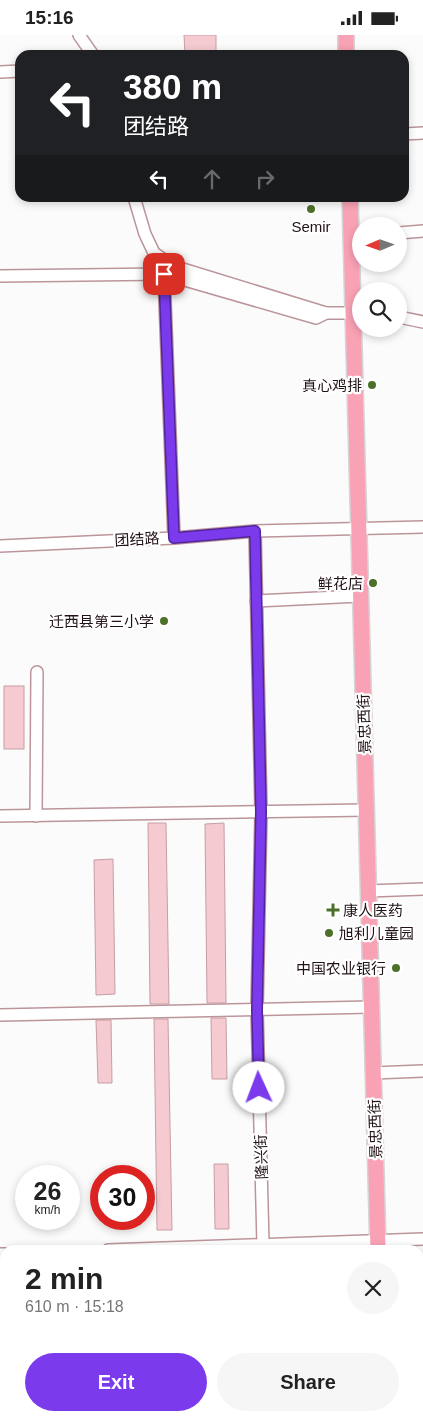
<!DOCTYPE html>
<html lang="en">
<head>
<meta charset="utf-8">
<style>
  :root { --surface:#fff; --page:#f6f6f6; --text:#222; --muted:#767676; --accent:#7c3aed }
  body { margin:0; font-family:Arial,"Noto Sans SC",sans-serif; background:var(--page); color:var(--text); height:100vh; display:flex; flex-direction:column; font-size:19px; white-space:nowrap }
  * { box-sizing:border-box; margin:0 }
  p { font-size:16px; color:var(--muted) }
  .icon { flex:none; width:28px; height:28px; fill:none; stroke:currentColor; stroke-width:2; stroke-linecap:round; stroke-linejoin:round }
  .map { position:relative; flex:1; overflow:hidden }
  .drawer { position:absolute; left:0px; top:1210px; width:424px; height:176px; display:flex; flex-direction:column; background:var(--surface); border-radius:15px 15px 0 0; box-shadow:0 2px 8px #0003 }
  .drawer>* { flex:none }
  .top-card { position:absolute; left:15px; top:15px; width:394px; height:152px; border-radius:15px; box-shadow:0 2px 8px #0003; background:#202124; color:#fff; overflow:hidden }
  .needle { width:32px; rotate:268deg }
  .fabs { position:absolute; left:352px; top:182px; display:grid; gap:10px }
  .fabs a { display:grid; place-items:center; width:55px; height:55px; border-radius:50%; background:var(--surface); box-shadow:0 2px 8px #0003; font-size:25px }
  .speed { position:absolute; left:15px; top:1130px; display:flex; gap:10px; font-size:25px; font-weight:700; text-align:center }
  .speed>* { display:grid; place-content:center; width:65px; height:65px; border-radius:50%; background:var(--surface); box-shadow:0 2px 8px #0003; line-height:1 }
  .speed small { font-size:12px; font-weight:400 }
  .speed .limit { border:8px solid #d22; background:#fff; color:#111 }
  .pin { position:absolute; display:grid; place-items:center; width:42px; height:42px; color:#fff; margin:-21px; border-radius:10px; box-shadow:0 2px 8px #0006 }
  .me { position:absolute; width:55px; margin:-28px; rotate:358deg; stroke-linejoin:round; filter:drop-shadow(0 0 4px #0008) }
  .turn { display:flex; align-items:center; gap:18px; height:105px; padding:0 25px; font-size:22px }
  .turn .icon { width:65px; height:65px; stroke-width:2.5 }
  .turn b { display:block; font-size:35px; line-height:42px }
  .lanes { display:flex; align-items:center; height:48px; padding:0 25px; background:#0003; justify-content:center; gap:25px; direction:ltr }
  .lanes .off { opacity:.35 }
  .round { display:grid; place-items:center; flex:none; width:52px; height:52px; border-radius:26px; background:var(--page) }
  .headline { display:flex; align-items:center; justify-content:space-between; height:85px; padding:0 25px }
  h1 { font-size:30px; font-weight:600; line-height:38px }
  .cta { display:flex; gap:10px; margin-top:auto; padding:10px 25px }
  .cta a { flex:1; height:58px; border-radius:30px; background:var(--accent); color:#fff; font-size:20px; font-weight:600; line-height:58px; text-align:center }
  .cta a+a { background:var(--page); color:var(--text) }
  .status { display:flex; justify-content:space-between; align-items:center; height:35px; padding:0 25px; background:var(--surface); direction:ltr }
  .status svg { height:14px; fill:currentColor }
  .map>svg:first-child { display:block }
  .building { fill:#f5cbd1; stroke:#c69ea3 }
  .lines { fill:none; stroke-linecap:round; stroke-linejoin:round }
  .minor-casing { stroke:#bc959a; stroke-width:14 }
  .major-casing { stroke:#d7d4d5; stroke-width:18 }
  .minor { stroke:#fff; stroke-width:11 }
  .major { stroke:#f9a2b5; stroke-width:15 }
  .route-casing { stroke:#51269a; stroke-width:12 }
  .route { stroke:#7c3aed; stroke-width:9 }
  .poi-dot { fill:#4c7029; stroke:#fff; stroke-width:2 }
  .labels { text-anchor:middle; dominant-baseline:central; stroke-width:4.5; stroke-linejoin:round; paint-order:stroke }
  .poi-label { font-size:15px; fill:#211215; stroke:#fff; text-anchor:end }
  .street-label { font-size:15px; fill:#211215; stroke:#fff }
</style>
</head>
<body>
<div class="status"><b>15:16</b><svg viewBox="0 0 49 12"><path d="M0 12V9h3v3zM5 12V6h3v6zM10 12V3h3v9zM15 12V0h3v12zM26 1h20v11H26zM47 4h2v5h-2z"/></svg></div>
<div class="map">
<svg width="423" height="1386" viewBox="0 0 423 1386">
  <rect width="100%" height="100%" fill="#fbfbfb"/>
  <!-- building -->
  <g class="building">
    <polygon points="184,0 216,0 216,20 185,20"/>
    <rect x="4" y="651" width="20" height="63"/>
    <polygon points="148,788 166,788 169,969 150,969"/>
    <polygon points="224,788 226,968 207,968 205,789"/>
    <polygon points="113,824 115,959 96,960 94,825"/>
    <polygon points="211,983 226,983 227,1044 212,1044"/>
    <polygon points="154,984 168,984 172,1195 157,1195"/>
    <polygon points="96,985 111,985 112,1048 98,1048"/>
    <polygon points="214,1129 228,1129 229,1194 215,1194"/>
  </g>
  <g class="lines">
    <!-- minor casing -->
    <g class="minor-casing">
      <g id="minor">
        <polyline points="79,0 93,20"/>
        <polyline points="0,37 20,36"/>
        <polyline points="404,99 423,98"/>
        <polyline points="134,162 145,199 154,218 173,231 326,278 361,278"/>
        <polyline points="399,198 423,196"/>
        <polyline points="164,239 174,503"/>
        <polyline points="0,241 164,239 316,283 326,278"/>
        <polyline points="399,282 423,287"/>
        <polyline points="255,496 261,777 257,975 263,1209"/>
        <polyline points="0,511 174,503 255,496 423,492"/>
        <polyline points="256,566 360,561"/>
        <polyline points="0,781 366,775"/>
        <polyline points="36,781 37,637"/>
        <polyline points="368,856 423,854"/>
        <polyline points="0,980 371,972"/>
        <polyline points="373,1038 423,1036"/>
        <polyline points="108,1215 423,1204"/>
        <polyline points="0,1219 5,1219"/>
        <polyline points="419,1360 423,1360"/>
        <polyline points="419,1377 423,1376"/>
        <polyline points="267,1381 302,1381"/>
      </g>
    </g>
    <!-- major casing -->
    <g class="major-casing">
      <g id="major">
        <polyline points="346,0 346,20"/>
        <polyline points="350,162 378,1215"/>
        <polyline points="383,1381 383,1386"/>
      </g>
    </g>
    <!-- minor -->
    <use href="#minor" class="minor"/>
    <!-- major -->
    <use href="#major" class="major"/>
  </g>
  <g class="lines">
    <!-- route casing -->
    <g class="route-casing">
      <polyline id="route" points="164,239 174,503 255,496 261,777 257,975 259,1053"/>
    </g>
    <!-- route -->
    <use href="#route" class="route"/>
  </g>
  <!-- markers -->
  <g class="poi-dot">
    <circle cx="311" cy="174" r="5"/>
    <circle cx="372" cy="350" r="5"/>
    <circle cx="373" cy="548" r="5"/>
    <circle cx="164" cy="586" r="5"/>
    <path d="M330.5 867.5h5v5h5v5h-5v5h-5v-5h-5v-5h5z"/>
    <circle cx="329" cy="898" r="5"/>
    <circle cx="396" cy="933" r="5"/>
  </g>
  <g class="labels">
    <!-- poi labels -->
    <g class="poi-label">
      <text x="311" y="191" text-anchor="middle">Semir</text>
      <text x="362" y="350">真心鸡排</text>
      <text x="363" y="548">鲜花店</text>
      <text x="154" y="586">迁西县第三小学</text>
      <text x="343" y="875" text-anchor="start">康人医药</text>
      <text x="339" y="898" text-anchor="start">旭利儿童园</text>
      <text x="386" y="933">中国农业银行</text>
    </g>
    <!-- street labels -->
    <g class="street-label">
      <text transform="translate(137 504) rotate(-3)">团结路</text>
      <text transform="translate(364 689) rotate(-92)">景忠西街</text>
      <text transform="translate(375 1094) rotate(-92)">景忠西街</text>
      <text transform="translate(261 1122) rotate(-92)">隆兴街</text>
    </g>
  </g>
</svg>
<div class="fabs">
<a><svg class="needle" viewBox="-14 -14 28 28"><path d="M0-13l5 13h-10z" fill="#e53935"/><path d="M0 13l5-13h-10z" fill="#767676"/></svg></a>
<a><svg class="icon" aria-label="search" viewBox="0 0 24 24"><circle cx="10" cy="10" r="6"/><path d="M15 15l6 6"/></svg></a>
</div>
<div class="speed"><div>26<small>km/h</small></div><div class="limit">30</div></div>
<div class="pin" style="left:164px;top:239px;background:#d93025"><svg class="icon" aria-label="arrive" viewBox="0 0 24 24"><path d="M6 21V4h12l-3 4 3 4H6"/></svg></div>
<svg class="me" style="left:259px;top:1053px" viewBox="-20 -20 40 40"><circle r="19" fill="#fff"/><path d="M0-13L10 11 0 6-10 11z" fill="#7c3aed"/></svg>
<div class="top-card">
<div class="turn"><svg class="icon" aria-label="left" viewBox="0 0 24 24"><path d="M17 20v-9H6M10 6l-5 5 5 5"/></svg><div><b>380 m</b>团结路</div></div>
<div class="lanes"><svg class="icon" aria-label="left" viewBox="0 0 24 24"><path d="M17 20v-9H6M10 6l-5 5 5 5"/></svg><svg class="icon off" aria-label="ahead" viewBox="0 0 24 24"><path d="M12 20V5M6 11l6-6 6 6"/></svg><svg class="icon off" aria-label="right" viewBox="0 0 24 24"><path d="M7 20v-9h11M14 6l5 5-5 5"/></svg></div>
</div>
<section class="drawer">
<div class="headline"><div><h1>2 min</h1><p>610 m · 15:18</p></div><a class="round"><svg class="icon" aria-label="close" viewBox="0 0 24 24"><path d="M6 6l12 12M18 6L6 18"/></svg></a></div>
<div class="cta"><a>Exit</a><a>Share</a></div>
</section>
</div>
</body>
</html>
